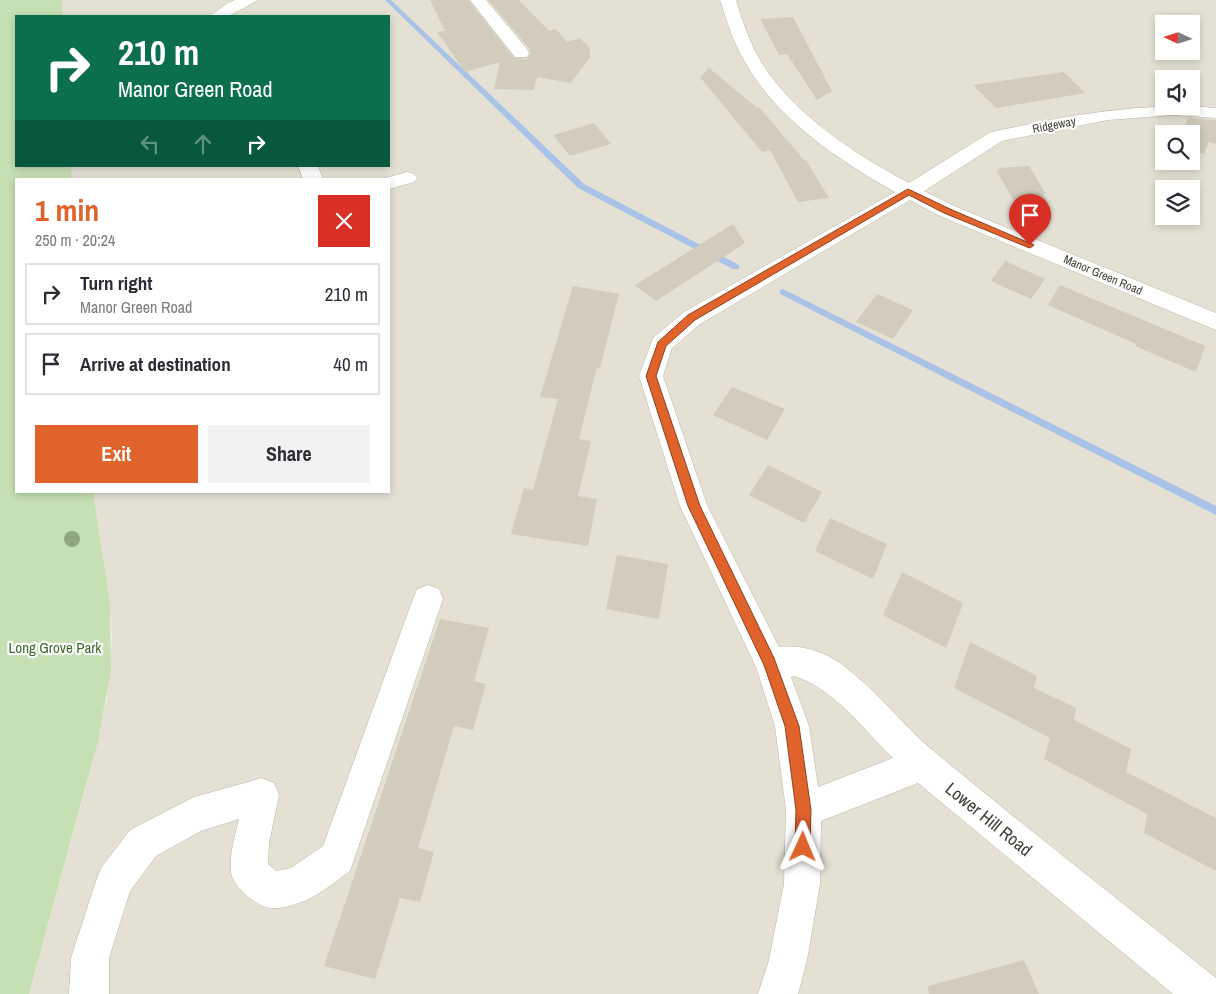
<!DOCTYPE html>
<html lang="en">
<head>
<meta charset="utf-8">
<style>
  :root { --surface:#fff; --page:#f2f2f3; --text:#2b2b33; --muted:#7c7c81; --line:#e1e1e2; --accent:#e0632c }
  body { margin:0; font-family:"Archivo Narrow",sans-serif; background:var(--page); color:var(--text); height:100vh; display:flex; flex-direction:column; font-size:19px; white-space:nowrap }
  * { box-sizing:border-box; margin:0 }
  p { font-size:16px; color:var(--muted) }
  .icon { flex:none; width:28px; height:28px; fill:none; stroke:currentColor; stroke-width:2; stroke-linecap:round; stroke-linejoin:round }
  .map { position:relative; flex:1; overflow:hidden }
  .sheet { position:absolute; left:15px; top:178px; width:375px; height:315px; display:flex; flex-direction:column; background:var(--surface); border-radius:0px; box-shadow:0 2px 8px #0003 }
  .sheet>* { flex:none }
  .banner { position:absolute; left:15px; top:15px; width:375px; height:152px; border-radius:0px; box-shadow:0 2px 8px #0003; background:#0b6e4f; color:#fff; overflow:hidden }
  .needle { width:32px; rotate:274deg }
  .fabs { position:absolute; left:1155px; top:15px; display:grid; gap:10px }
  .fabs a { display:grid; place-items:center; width:45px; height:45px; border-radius:0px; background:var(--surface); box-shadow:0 2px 8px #0003; font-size:25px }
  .pin { position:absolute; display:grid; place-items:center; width:42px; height:42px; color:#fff; margin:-51px -21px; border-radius:50% 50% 50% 0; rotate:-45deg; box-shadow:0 0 5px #0007 }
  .pin .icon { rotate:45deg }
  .me { position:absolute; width:55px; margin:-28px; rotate:1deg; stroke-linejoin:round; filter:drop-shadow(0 0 4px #0008) }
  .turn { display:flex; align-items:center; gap:18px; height:105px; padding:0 20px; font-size:22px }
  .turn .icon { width:65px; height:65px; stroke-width:2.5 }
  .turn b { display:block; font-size:35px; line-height:42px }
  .lanes { display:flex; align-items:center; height:48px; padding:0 20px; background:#0003; justify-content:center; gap:25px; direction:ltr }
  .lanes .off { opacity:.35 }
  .round { display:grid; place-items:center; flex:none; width:52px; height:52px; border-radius:0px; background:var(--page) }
  .headline { display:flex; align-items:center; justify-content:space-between; height:85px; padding:0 20px }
  h1 { font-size:30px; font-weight:700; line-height:38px; color:var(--accent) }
  .cta { display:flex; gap:10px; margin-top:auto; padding:10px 20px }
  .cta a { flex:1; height:58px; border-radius:0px; background:var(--accent); color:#fff; font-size:20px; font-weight:700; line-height:58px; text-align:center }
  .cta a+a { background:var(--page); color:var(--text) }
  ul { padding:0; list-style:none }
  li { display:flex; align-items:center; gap:15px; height:62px; margin:0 10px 8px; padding:0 10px; border:2px solid var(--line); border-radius:0px }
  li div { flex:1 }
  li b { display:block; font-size:19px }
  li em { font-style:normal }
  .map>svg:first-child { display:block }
  .residential { fill:#e4e1d4; fill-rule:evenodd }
  .green { fill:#c5e0b2 }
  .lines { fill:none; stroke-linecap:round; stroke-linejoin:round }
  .stream { fill:#a8c3e7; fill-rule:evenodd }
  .building { fill:#d1ccbc }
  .minor-casing { stroke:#bbb7a9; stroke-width:1 }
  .minor { fill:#fff; fill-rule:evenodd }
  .tree { fill:#8ea781 }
  .route { fill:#e0632c; stroke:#92401d }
  .labels { text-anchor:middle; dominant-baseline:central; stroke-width:4.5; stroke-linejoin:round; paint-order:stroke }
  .far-street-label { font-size:12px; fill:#423f36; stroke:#fff }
  .park-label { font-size:15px; fill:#3e6c30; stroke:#fff }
  .near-street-label { font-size:18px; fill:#423f36; stroke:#fff }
</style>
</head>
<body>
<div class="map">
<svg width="1216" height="994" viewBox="0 0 1216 994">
  <rect width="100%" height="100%" fill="#f0efe5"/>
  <!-- residential -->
  <path class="residential" d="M62,0H1216V994H29L86,787L107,698L112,640L110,604L93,491H389V179H72L71,166H389V16H63ZM1164,24H1191V51H1164ZM1164,79H1191V106H1164ZM1164,134H1191V161H1164ZM1164,189H1191V216H1164Z"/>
  <!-- green -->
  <polygon class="green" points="0,0 62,0 63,16 16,16 16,166 71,166 72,179 16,179 16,491 93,491 110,604 111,670 98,741 29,994 0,994"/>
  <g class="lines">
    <!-- stream -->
    <g class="stream">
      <polygon points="385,0 391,0 584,184 739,265 739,269 733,269 578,188"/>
      <polygon points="783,289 1216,506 1216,515 780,294 780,290"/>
    </g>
  </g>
  <!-- building -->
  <g class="building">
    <polygon points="430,0 468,0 514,58 527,59 531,54 529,48 488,0 519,0 549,31 556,29 567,42 580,38 590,48 590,57 571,83 537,77 534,90 494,89 500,62 465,72 437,32 445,31"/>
    <polygon points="793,17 832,91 817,100 787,54 779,55 760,19"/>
    <polygon points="709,68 757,108 759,107 804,160 806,160 829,198 798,202 770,150 762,152 700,77"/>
    <polygon points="1064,72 1085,93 996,108 973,85"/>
    <polygon points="1188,118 1216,120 1216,144 1209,142 1204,154 1191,150 1191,134 1182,134"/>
    <polygon points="594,123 611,144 570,156 553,135"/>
    <polygon points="1029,166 1046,194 1043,194 1049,204 1016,204 996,170 1000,170 998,168"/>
    <polygon points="733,224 745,243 656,301 635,285"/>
    <polygon points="1005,261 1045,279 1031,299 991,281"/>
    <polygon points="1060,285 1205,346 1196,372 1135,346 1136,344 1048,305"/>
    <polygon points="573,286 619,294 600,368 597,367 579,439 591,441 578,496 597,499 588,546 511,534 524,488 533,490 558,399 540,397"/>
    <polygon points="877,294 913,310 893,339 856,322"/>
    <polygon points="732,387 785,409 767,440 713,415"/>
    <polygon points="768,465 822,492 804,523 749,495"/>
    <polygon points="830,518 887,544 873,579 815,551"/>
    <polygon points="617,555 668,564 659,619 606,609"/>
    <polygon points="902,572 963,603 946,648 883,615"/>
    <polygon points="440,619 489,628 474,681 486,684 473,730 454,726 418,848 434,852 420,902 400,898 375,979 324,966"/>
    <polygon points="970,642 1037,676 1034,688 1076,708 1074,720 1131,749 1126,772 1216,818 1216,871 1144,833 1147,814 1044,759 1050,738 954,688"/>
    <polygon points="1024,960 1039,994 929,994 928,986"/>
  </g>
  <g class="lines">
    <!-- minor casing -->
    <g class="minor-casing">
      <g id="minor">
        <path d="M235,0H257C255,2 230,16 227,16C222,17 215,16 210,16L228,3Z"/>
        <polygon points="470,0 486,0 527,49 529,53 527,57 515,57"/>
        <path d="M720,0H736C742,20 749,41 760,60C791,113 856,155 909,183L989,133L996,131C1071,115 1141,102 1216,108V118L1173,115L1108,120L1002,141L924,191L954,206L1216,313V330L940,216L910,200L700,324L672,348L663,376L707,505L779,647C796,645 817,649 833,659C873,684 900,724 936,753C1028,830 1123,903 1216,978V994H1173L918,783L821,821L820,884L807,960L798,994H758L769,960L784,884L786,810L775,726L756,667L680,506L639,376L653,338L684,312L895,192C838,160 776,119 744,60C733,42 727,21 720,0ZM794,676C835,689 863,729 893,758L818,787L809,726L791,677Z"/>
        <polygon points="298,166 318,166 323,179 303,179"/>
        <polygon points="407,172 414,174 417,178 414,182 389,189 389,179 382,179"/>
        <path d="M428,585L439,589L443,599L350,871C334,882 317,898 298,903C291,906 279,909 272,908C258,908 232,886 231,872C229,855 235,836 239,819L201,831L156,856L130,891L109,958V994H69L71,958L96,881L101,868L130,830L194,797L262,778L274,783L279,795L269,843L268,864L276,871L291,868L323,846L413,599L417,589Z"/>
      </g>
    </g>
    <!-- minor -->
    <use href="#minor" class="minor"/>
  </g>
  <!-- trees -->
  <circle class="tree" cx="72" cy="539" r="8"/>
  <!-- route -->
  <polygon class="route" points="908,189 950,209 1034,245 1030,248 1027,247 944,213 909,195 695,320 666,346 656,376 700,506 774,658 799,726 811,810 810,847 808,852 803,854 797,852 795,847 796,810 785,726 764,665 688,506 646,376 658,342 688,315"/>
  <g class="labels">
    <!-- far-street labels -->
    <g class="far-street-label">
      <text transform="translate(1054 125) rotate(-11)">Ridgeway</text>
      <text transform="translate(1103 275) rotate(23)">Manor Green Road</text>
    </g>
    <!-- park labels -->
    <g class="park-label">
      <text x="55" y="647">Long Grove Park</text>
    </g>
    <!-- near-street labels -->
    <g class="near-street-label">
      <text transform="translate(989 819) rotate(39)">Lower Hill Road</text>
    </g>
  </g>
</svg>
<div class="fabs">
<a><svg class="needle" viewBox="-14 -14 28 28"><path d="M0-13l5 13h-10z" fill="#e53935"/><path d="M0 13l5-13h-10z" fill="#7c7c81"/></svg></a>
<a><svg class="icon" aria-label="sound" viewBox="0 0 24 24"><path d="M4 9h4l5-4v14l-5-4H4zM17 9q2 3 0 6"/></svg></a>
<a><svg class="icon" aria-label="search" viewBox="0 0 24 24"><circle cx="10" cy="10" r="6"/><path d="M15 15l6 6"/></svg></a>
<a><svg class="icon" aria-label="layers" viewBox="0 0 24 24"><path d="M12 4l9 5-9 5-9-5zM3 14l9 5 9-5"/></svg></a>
</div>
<div class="pin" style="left:1030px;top:245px;background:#d93025"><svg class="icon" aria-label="arrive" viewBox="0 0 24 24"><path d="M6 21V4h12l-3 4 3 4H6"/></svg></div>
<svg class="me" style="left:803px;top:847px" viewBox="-20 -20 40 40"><path d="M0-17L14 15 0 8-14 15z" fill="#e0632c" stroke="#fff" stroke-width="4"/></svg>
<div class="banner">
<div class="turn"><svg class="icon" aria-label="right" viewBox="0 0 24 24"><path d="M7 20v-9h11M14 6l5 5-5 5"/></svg><div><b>210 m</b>Manor Green Road</div></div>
<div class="lanes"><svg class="icon off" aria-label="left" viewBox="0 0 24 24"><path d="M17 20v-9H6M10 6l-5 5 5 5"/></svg><svg class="icon off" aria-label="ahead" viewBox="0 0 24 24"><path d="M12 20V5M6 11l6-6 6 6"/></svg><svg class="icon" aria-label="right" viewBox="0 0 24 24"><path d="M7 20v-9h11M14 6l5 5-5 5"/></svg></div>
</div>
<section class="sheet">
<div class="headline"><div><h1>1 min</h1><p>250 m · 20:24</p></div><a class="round" style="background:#d93025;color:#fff"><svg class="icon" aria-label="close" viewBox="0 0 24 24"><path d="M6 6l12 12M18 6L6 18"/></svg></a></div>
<ul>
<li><svg class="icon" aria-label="right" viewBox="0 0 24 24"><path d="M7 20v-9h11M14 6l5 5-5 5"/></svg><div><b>Turn right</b><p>Manor Green Road</p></div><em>210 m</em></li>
<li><svg class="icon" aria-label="arrive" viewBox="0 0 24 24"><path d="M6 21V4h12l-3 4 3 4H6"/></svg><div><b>Arrive at destination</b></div><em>40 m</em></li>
</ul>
<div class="cta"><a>Exit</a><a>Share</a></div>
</section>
</div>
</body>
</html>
